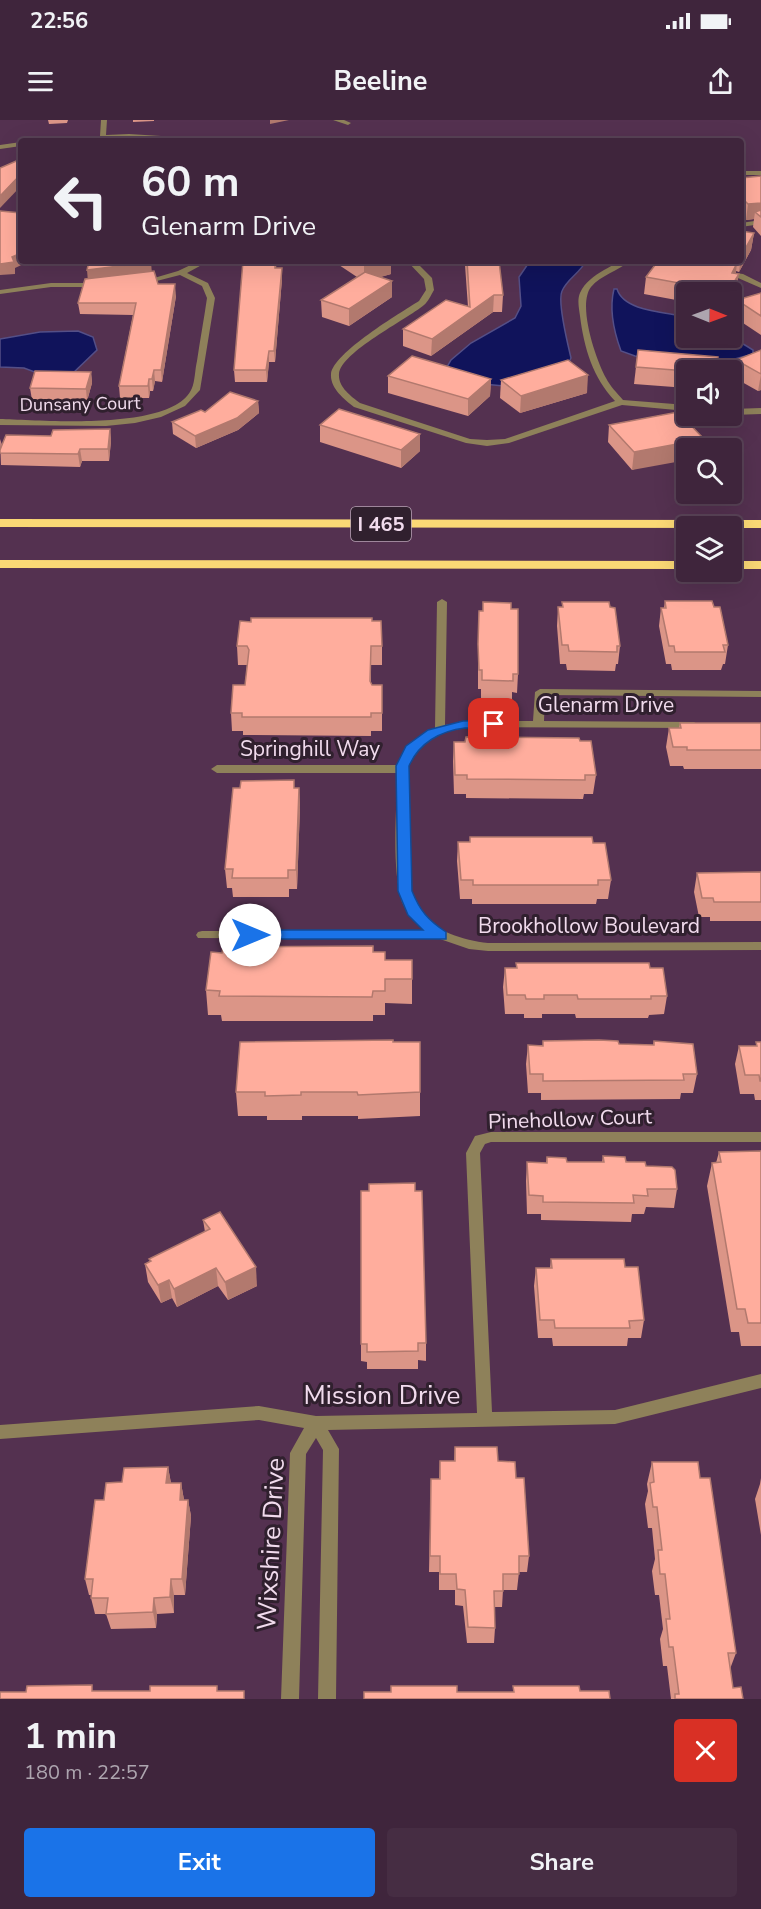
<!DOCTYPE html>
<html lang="en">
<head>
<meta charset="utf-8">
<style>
  :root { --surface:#3f253c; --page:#462d43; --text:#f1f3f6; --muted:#ada5af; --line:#584256; --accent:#1a73e8 }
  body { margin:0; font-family:"Nunito Sans",sans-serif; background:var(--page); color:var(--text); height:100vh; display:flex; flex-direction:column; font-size:22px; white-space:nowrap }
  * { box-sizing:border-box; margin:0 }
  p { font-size:20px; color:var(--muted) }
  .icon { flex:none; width:33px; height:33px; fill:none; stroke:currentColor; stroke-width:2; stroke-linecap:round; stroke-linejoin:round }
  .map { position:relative; height:1579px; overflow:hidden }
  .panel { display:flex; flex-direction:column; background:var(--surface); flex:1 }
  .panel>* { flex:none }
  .banner { position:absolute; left:18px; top:18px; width:726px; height:126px; border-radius:6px; box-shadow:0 6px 24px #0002,0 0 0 2px var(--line); background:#3f253c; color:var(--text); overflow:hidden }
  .needle { width:39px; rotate:91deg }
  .buttons { position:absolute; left:676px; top:162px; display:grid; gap:12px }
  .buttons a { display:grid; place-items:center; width:66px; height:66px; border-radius:6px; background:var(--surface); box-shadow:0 6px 24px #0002,0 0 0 2px var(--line); font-size:30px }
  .pin { position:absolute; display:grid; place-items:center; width:51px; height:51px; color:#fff; margin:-26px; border-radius:12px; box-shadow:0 3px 9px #0006 }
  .me { position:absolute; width:66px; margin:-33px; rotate:90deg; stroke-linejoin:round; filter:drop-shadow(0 0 4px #0008) }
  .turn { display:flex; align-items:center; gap:21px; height:126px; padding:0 24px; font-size:27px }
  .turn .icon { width:78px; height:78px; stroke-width:2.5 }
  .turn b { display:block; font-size:42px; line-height:51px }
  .round { display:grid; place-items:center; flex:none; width:63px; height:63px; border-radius:6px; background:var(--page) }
  .overview { display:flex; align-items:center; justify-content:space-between; height:102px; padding:0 24px }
  h1 { font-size:36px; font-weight:700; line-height:45px }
  .action { display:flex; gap:12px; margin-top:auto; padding:12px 24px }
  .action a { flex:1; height:69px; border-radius:6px; background:var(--accent); color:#fff; font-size:24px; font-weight:700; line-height:69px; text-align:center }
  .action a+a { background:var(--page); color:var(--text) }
  .status { display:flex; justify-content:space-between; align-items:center; height:42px; padding:0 30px; background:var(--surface); direction:ltr }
  .status svg { height:16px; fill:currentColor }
  header { display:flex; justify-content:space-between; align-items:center; height:78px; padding:0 24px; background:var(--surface); font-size:27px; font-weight:700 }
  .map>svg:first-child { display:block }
  .water { fill:#10135b; stroke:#544f87; stroke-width:1.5 }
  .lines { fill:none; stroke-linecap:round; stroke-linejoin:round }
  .minor { fill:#8e815a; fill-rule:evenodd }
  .motorway { fill:#fad875; fill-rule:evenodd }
  .wall { fill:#db9587 }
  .shaded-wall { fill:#b2796e }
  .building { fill:#ffad9d; stroke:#b2796e; stroke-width:1.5 }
  .route { fill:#1a73e8; stroke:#114b97; stroke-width:1.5 }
  .labels { text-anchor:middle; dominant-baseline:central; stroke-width:6; stroke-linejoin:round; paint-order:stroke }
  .far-street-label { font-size:18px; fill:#f1dbed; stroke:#30202e }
  .shield { fill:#30202e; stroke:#b7a3b4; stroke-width:1.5 }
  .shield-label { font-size:20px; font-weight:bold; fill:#f1dbed }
  .street-label { font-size:21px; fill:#f1dbed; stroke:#30202e }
  .near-street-label { font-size:26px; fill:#f1dbed; stroke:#30202e }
</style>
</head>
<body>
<div class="status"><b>22:56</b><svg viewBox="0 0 49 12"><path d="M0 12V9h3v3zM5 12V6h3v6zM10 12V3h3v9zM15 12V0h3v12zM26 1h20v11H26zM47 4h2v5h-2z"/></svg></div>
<header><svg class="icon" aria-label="menu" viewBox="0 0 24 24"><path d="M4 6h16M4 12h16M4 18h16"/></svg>Beeline<svg class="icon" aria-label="share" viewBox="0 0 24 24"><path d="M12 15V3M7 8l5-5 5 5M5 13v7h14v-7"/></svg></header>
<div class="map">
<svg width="761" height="1579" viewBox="0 0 761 1579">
  <rect width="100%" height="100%" fill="#543150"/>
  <!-- water -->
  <g class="water">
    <path d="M530,141H586C580,153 567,159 562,171C557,182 568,225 571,238L569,242L504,266L483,264L447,247L451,240L471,223L515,198L521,186L519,157Z"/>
    <path d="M614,169H617C624,192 667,192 687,197V218L732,217L753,230V234L713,245L635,236L621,231C614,212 609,189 614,169Z"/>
    <polygon points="78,211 93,217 97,230 72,254 40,254 24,248 0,247 0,219 40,212"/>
  </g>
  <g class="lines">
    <!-- minor -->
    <g class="minor">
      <polygon points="101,0 107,0 106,15 129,14 209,19 212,21 129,18 40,21 43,19 100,16"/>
      <polygon points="333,0 344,0 351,3 348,5"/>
      <polygon points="21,22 21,26 0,29 0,25"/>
      <rect x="741" y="51" width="20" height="4"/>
      <polygon points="761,100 761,104 741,107 741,103"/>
      <path d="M199,141H209L187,153L208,163L215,178L200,270L185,286L161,297L135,303L106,306L0,305V299C40,300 174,312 192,268C195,261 195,249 197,241C200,220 204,199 207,178L202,166L180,155L141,165L137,163L178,151Z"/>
      <path d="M407,141H415L432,158L434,170C431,175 428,182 424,185C406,200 341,232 339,254C338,267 351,276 360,283L470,319L487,320L505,319L615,281C593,258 584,228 580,196C579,188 577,180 580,173C585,162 594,156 604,150C613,145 619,141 630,141C618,151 601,155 591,167C577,185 596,240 606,258C610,266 617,273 623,280L687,285V291L622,285L509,323L487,326L466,323L354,287C344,279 330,268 331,254C333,233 400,193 419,181L426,170L424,159Z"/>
      <polygon points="720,151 743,154 761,163 761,168 738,158 720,155"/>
      <polygon points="51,163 100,163 104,165 100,167 51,167 0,174 0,170"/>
      <polygon points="761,288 761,294 732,295 732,289"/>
      <path d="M442,479L447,482L445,605L472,601H533L535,572L540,569L761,571V577L545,575L544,601L694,602L699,605L694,608L472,607C448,610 426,615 413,637C412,640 410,642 409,645C407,653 408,664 408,673C408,700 403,770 419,791C435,812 463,820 488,823L761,822V830L488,831L469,829L440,819L198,818L196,815L198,812L202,811H425C416,803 407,794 402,782C391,748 397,689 397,653H217L211,649L217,645H398C407,628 417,616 435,608L437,482Z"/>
      <polygon points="491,1012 761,1012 761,1022 491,1022 485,1024 480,1033 492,1292 615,1290 761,1254 761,1268 615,1304 328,1310 339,1329 336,1579 318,1579 323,1330 316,1318 306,1334 299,1579 281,1579 290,1333 304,1308 259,1300 0,1319 0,1305 259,1286 316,1296 477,1293 466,1033 475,1016"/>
    </g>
    <!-- motorway -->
    <g class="motorway">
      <polygon points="0,399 761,400 761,408 0,407"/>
      <polygon points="0,440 687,441 687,449 0,448"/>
      <rect x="732" y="441" width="29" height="8"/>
    </g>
  </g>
  <!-- wall -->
  <g class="wall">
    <polygon points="48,0 68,0 67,3 49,4"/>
    <polygon points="133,0 154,0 154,1 133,2"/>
    <polygon points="761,56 761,116 753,107 754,99 746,100 741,95 741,58"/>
    <polygon points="741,111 754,113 751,130 739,152 736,151 736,171 732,172 687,172 687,182 644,174 646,157 658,141 741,141"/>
    <polygon points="277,141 276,148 282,159 275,242 269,242 267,262 235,262 234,250"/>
    <polygon points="333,141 391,141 391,154 380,157 392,177 349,206 322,197 321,180 357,157"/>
    <polygon points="450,141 499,141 503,175 502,192 493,192 431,236 403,226 403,209 468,187 465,145"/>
    <polygon points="151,142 151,152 158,164 176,176 162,262 155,261 153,271 150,271 149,278 120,278 119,266 133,195 80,194 78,183 88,159"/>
    <polygon points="761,173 761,215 734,197 737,180"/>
    <polygon points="638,230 687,250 687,268 634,264"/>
    <polygon points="761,230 761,270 758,271 733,257 736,240"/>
    <polygon points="91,252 92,263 87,281 32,280 30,268"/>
    <polygon points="388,256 491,259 490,276 468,296 388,273"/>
    <polygon points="501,260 587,273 520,293 500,278"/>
    <polygon points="258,281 259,293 238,310 196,328 173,314 172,302 205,292"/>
    <polygon points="320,305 420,331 401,348 320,322"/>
    <polygon points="609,305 704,319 702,328 687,328 632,350 608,322"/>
    <polygon points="110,309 111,321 109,341 82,341 80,347 1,345 0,319 2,325 51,316"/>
    <polygon points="665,481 714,487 728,525 725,544 723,544 721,550 672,550 671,544 666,544 659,506 661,488 664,488"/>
    <polygon points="562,482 610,487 620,526 618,544 616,544 615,551 567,550 566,544 560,544 557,506 558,487 562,487"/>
    <polygon points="511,489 518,554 517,573 512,572 512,580 481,578 481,569 478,569 478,543 479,491"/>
    <polygon points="372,501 382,526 382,545 371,545 371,563 372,565 382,565 382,611 371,611 371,616 243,615 243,611 232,611 231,593 245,565 247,545 238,545 237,526"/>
    <polygon points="680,603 761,603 761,649 684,649 683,646 670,646 666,627 669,608 679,608"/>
    <polygon points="580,621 596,655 593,674 584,674 583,679 466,678 466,674 454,674 453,641 454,622"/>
    <polygon points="295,668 299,668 300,687 297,769 289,769 289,777 233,777 232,768 227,768 225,749"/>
    <polygon points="458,722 593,723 611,760 608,779 597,779 596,784 472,784 472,779 460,779 457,741"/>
    <polygon points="761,752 761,801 710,801 710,797 699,797 694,772 697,753"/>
    <polygon points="373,832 385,840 412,840 412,884 385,883 385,895 373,895 373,901 222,901 221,895 208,895 206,870 222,833"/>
    <polygon points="516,843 650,848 667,876 664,894 649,895 648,898 576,898 575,894 542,894 542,898 524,898 524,894 505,894 503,867 505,848 516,848"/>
    <polygon points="654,921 697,954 693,973 681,973 680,979 541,980 541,973 528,973 526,944 528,925 653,925"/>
    <polygon points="393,922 420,972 420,996 358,999 358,996 302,996 302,1000 267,1000 267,996 238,996 236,972"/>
    <polygon points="756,922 761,922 761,980 755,980 754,974 740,974 735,944 739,926 756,926"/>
    <polygon points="761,1031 761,1226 741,1226 739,1212 731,1212 707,1066 712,1043 716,1043 719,1032"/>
    <polygon points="603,1036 646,1046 677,1069 674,1088 646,1087 644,1094 632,1094 631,1102 541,1100 541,1094 527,1094 526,1061 527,1042 546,1043 547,1037 567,1042 602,1042"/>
    <polygon points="361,1071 426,1223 426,1241 418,1240 418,1249 367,1249 367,1242 361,1241"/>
    <polygon points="203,1100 257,1166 228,1180 218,1166 177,1187 172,1178 161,1183 148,1162 145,1144 150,1141 149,1139 205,1112"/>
    <polygon points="551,1139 625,1147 644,1200 641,1218 628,1218 627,1226 553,1226 552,1218 538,1218 534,1166 536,1148 550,1148"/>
    <polygon points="455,1327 498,1341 516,1358 529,1436 527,1452 519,1452 517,1470 503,1470 502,1487 495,1487 495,1508 494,1523 467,1523 463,1486 455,1485 455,1470 439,1470 439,1452 429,1452 431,1359 439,1359 440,1341 454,1341"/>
    <polygon points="652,1342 700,1358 736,1533 730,1549 733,1568 743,1579 671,1579 667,1546 663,1546 660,1519 663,1509 659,1475 655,1475 652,1451 655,1439 652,1408 648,1408 645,1384 648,1371 647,1364"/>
    <polygon points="168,1347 171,1363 181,1363 184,1380 188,1380 191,1396 185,1475 174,1475 174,1493 157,1494 156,1508 111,1509 106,1494 95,1494 91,1478 91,1475 89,1475 85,1459 122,1362"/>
    <polygon points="761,1358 761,1415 755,1379 760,1364"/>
  </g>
  <!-- shaded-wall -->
  <g class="shaded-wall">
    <polygon points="270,0 289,0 270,4"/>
    <polygon points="21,54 21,66 0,88 0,76"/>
    <polygon points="761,83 761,97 755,92 754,99 746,100 748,84"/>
    <polygon points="754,113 751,130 739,152 741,136"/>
    <polygon points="21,133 21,141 30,141 15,148 15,154 0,155 0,144"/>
    <polygon points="379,141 391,141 391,154 364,162 364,145"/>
    <polygon points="151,142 152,154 88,162 87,150"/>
    <polygon points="737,143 735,160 732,153"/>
    <polygon points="282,148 282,159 275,242 274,231"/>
    <polygon points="739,154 736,171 732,178 732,172 728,172"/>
    <polygon points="392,161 392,177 349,206 349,189"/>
    <polygon points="175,164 176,176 162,262 161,250"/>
    <polygon points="494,175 493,192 431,236 432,219"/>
    <polygon points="269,231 269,242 267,262 266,250"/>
    <polygon points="154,250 155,261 153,271 152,259"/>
    <polygon points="91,252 92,263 87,281 86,269"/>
    <polygon points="761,254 761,270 758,271"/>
    <polygon points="588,255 587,273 520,293 521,276"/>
    <polygon points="149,259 150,271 149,278 148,266"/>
    <polygon points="491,259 490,276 468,296 468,279"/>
    <polygon points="258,281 259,293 238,310 196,328 195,316"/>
    <polygon points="110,309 111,321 109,341 108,329"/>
    <polygon points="420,314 420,331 401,348 401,330"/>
    <polygon points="704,319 702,328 687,328 687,340 632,350 634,332"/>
    <polygon points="80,329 82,341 80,347 78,334"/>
    <polygon points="299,668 300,687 297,769 296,750"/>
    <polygon points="256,1147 257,1166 228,1180 225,1162"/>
    <polygon points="216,1148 218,1166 177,1187 174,1169"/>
    <polygon points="169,1160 172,1178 161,1183 158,1165"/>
    <polygon points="168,1347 171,1364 166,1363"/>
    <polygon points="181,1363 184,1380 180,1380"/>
    <polygon points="188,1380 191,1396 185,1475 182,1459"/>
    <polygon points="171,1459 174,1475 174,1493 170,1477"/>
    <polygon points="154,1478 157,1494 156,1508 153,1492"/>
  </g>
  <!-- building -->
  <g class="building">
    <polygon points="21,39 21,54 0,76 0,48"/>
    <polygon points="761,56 761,83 748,84 741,77 741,58"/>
    <polygon points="761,90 761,97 755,92"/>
    <polygon points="0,91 21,93 21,133 12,137 14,142 0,144"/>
    <polygon points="741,111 754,113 741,136"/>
    <polygon points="89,141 150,141 151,142 87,150"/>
    <polygon points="243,141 275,141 275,148 282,148 274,231 269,231 266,250 234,250"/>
    <polygon points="357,141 379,141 364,145"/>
    <polygon points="467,141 499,141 503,175 494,175 432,219 403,209 446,180 470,187"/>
    <polygon points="658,141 726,141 737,143 732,153 739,154 728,172 646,157"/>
    <polygon points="154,151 158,164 175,164 161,250 154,250 152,259 149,259 148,266 119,266 136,183 78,183 85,159"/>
    <polygon points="365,152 392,161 349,189 321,180"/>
    <polygon points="761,173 761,196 737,180"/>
    <polygon points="638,230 718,237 717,250 687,251 636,247"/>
    <polygon points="761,230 761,254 736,240"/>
    <polygon points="412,236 491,259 468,279 388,256"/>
    <polygon points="568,240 588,255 521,276 501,260"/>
    <polygon points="35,251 91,252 86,269 30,268"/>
    <polygon points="230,272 258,281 237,298 195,316 172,302 201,290 205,292"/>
    <polygon points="339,289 420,314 401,330 320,305"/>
    <polygon points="678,292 704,319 634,332 609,305"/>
    <polygon points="110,309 108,329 80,329 78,334 0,333 0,330 6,315 51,316 53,310"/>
    <polygon points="665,481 712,481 714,487 720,487 728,525 723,525 725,532 675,532 674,526 669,526 661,488 666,488"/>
    <polygon points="483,482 511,483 511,489 518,489 518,554 513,554 513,561 482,560 482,550 479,550 478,524 479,491 483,491"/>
    <polygon points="562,482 609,482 610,487 615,488 620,526 617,526 617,532 569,531 568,525 562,525 558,487 563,487"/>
    <polygon points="251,498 372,498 372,501 381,501 382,526 371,526 370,561 372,565 382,565 382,593 371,593 371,597 242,597 242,593 231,593 233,565 245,565 249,530 247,526 237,526 240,501 251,502"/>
    <polygon points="680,603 761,603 761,630 687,630 687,627 673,627 669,608 681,608"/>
    <polygon points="466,617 579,618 580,621 591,621 596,655 585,655 585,660 467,659 467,655 455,655 454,622 465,622"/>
    <polygon points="294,660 294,668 299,668 296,750 288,750 288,758 232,758 233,749 225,749 233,668 240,668 241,661"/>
    <polygon points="470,717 592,717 593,723 605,723 611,760 598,760 598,765 473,765 473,760 461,760 458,722 470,722"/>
    <polygon points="761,752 761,782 714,782 713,778 702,778 697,753"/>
    <polygon points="373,826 373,832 385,832 385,840 412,840 412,859 385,859 385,871 373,871 372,877 219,876 220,871 206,870 211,832 222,833 223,827"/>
    <polygon points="516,843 649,843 650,848 663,848 667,876 651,876 651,879 578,879 577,875 544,875 544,879 526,879 525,875 507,875 505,848 517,848"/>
    <polygon points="393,920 393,922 420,922 420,972 358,975 357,972 301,972 301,975 265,976 265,972 236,972 240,922"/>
    <polygon points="599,920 618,921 619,924 654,925 654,921 693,924 697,954 683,954 684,960 543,961 543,954 530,954 528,925 543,926 543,921"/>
    <polygon points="756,922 761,922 761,961 760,961 759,955 745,955 739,926 757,926"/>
    <polygon points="761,1031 761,1203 748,1203 745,1189 737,1189 712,1043 721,1042 719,1032"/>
    <polygon points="603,1036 625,1037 626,1042 645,1042 646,1046 672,1047 675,1050 677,1069 647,1069 648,1076 633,1075 634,1083 543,1082 543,1076 529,1075 527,1042 547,1043 547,1037 566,1038 567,1042 604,1042"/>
    <polygon points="415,1063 415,1071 422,1071 426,1223 418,1223 418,1231 367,1232 367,1224 361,1224 361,1071 369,1071 369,1064"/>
    <polygon points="220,1092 256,1147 225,1162 216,1148 174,1169 169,1160 158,1165 145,1144 151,1141 149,1139 210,1109 203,1100"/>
    <polygon points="551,1139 624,1139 625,1147 638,1147 644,1200 629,1201 630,1208 555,1208 554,1200 540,1200 536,1148 552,1148"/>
    <polygon points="455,1327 497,1327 498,1341 515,1342 516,1358 524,1358 529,1436 519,1436 519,1454 503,1454 503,1471 494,1471 495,1508 468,1507 465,1470 457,1469 456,1454 440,1454 440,1436 430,1436 431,1359 440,1359 440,1341 455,1341"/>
    <polygon points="652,1342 698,1342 700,1358 710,1358 736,1533 728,1533 733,1568 741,1567 743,1579 675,1579 675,1574 679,1574 673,1527 669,1527 666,1499 670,1499 665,1454 660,1454 658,1430 662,1430 657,1387 653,1387 650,1363 654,1362"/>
    <polygon points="168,1347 166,1363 181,1363 180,1380 188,1380 182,1459 171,1459 170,1477 154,1478 153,1492 106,1494 108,1478 91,1478 93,1459 85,1459 95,1380 104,1380 106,1363 122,1362 124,1348"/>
    <polygon points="92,1565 92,1571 150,1571 150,1566 217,1566 217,1571 244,1571 244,1579 0,1579 0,1572 26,1572 27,1566"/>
    <polygon points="391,1566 457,1566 457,1572 514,1572 513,1566 579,1566 580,1571 609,1571 610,1579 364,1579 364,1572 391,1572"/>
  </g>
  <!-- route -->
  <path class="route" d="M494,600L498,601V607C488,610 476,608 465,608C440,611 419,623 409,646L412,771C420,791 428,800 446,812V819H245L243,815L250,810H423L408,795L398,771L396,646L406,626L428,610L463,601Z"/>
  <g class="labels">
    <!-- far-street labels -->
    <g class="far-street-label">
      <text transform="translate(80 284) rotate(-1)">Dunsany Court</text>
    </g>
    <!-- shield labels -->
    <rect class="shield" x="351" y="387" width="60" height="34" rx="4.5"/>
    <g class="shield-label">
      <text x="381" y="404">I 465</text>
    </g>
    <!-- street labels -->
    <g class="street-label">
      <text x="606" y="585">Glenarm Drive</text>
      <text x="310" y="629">Springhill Way</text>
      <text x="589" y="806">Brookhollow Boulevard</text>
      <text transform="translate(570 999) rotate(-2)">Pinehollow Court</text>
    </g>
    <!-- near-street labels -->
    <g class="near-street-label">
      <text x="382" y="1275">Mission Drive</text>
      <text transform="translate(271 1424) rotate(-87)">Wixshire Drive</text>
    </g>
  </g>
</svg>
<div class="buttons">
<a><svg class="needle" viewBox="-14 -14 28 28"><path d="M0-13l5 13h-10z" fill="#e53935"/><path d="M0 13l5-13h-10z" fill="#ada5af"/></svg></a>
<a><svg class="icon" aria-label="sound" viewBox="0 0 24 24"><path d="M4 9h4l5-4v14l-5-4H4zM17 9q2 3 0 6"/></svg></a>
<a><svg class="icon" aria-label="search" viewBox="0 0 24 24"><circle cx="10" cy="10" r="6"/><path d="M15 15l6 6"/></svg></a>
<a><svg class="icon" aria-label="layers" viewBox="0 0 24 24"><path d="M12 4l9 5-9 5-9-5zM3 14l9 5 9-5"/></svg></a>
</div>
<div class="pin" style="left:494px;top:604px;background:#d93025"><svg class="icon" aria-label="arrive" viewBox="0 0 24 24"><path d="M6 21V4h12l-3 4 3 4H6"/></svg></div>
<svg class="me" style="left:250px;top:815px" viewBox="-20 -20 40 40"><circle r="19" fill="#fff"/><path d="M0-13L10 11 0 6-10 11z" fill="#1a73e8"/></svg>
<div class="banner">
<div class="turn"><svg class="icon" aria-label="left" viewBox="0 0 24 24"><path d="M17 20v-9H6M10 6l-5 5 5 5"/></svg><div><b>60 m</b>Glenarm Drive</div></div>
</div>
</div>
<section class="panel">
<div class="overview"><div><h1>1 min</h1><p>180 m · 22:57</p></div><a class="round" style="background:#d93025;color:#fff"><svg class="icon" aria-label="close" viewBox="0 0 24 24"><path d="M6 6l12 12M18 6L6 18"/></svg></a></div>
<div class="action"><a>Exit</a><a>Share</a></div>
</section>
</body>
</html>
